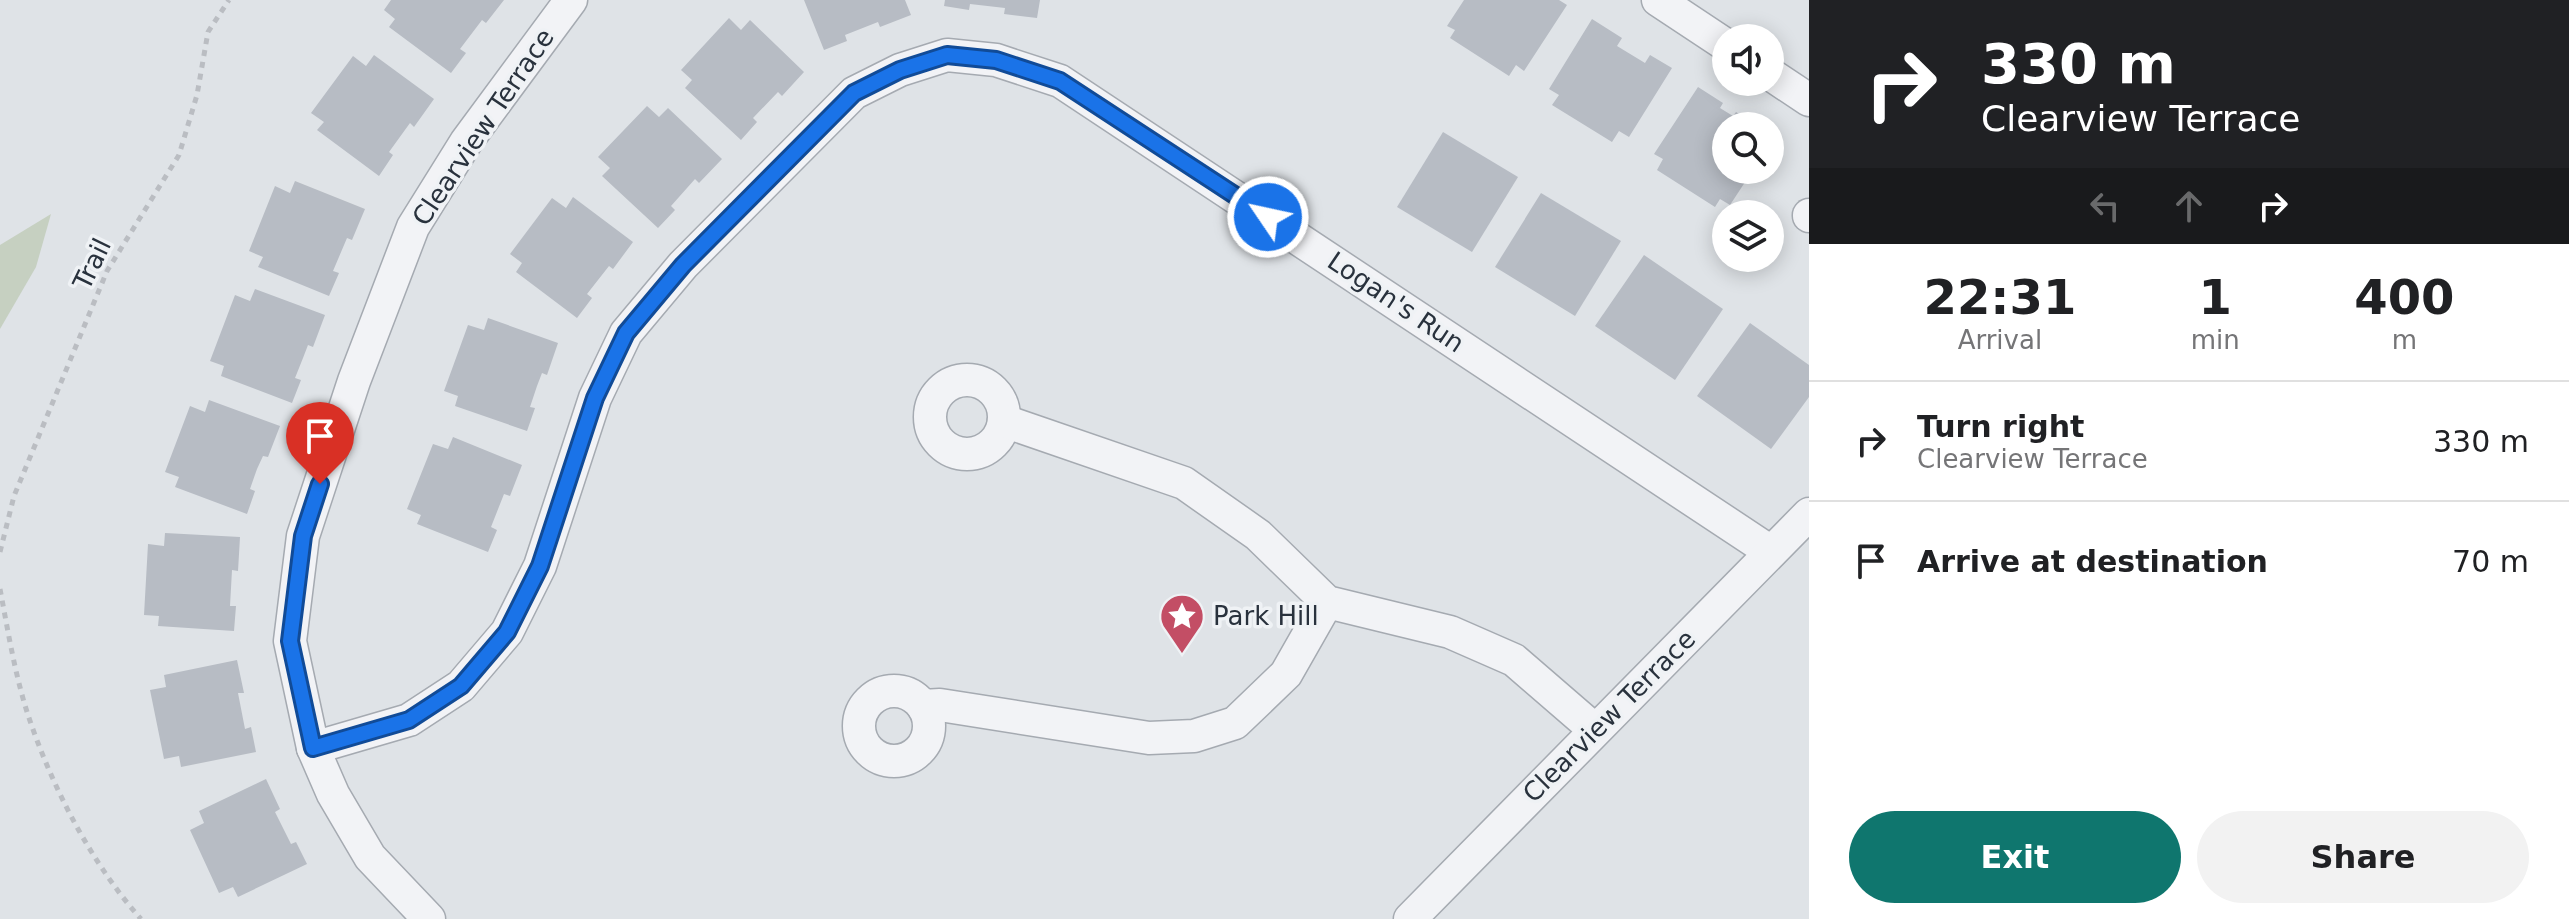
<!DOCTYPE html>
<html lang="en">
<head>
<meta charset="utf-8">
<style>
  :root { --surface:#fff; --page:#f2f2f2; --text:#202124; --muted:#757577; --line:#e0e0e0; --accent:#0f766e }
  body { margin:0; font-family:"DejaVu Sans",sans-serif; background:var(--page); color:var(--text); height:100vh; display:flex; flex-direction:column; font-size:30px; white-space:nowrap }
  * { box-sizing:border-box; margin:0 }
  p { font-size:26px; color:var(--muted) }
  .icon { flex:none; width:44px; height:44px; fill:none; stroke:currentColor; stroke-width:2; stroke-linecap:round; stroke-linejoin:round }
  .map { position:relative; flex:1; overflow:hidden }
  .side { display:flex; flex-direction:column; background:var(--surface); width:760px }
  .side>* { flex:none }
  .banner { background:#202124; color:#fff; overflow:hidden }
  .tools { position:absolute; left:1712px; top:24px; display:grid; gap:16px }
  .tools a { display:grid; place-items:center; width:72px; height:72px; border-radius:50%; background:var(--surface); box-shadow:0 4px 20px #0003; font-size:40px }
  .pin { position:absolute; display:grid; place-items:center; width:68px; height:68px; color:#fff; margin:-82px -34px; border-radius:50% 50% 50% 0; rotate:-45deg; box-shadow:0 0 8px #0007 }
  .pin .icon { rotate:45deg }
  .me { position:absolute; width:88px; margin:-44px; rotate:304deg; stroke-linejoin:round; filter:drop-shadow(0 0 6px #0008) }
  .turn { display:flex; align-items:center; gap:28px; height:168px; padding:0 40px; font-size:36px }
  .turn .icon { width:104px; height:104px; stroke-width:2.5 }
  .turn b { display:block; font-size:56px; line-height:68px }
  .lanes { display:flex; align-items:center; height:76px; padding:0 40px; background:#0003; justify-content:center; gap:40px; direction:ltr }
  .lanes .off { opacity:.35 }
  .eta { display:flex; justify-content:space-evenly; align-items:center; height:136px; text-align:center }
  .eta b { font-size:48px; font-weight:700; line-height:56px }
  .cta { display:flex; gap:16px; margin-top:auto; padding:16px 40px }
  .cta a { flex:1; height:92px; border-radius:48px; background:var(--accent); color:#fff; font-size:32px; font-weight:700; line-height:92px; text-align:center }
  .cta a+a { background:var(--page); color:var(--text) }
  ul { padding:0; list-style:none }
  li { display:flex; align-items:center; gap:24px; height:120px; padding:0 40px; border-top:2px solid var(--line) }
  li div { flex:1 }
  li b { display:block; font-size:30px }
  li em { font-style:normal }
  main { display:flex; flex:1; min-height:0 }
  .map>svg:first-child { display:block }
  .green { fill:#c6d0c1 }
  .building { fill:#b7bcc4 }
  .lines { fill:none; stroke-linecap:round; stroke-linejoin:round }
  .minor-casing { stroke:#a5aab1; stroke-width:35 }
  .path { stroke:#babdc2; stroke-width:5; stroke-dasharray:6 6; stroke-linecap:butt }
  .minor { stroke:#f2f3f6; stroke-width:32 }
  .route-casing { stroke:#114b97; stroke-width:20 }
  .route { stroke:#1a73e8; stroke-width:14 }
  .labels { text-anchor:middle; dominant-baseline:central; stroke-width:7; stroke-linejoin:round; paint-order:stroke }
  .street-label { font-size:26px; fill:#29323d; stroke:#eff2f5 }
  .poi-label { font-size:26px; fill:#29323d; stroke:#eff2f5; text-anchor:start }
</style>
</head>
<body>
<main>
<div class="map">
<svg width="1809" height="919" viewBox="0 0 1809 919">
  <rect width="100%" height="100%" fill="#dfe3e7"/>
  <!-- green -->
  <polygon class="green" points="51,214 36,267 0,329 0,245"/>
  <!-- building -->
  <g class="building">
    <polygon points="391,0 504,0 486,23 482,20 460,49 466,53 451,73 389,27 395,19 384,10"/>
    <polygon points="804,0 905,0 911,15 880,27 878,22 845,35 847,41 824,50"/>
    <polygon points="945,0 1040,0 1037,18 1004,14 1005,8 970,4 969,10 944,6"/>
    <polygon points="1464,0 1559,0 1567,5 1524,71 1516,65 1509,76 1450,38 1455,30 1447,26"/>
    <polygon points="729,18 741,30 750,20 804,72 782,96 778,92 753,118 757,122 741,140 685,88 692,80 681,70"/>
    <polygon points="1592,19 1622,38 1617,46 1645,63 1650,55 1672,68 1629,137 1619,131 1612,142 1552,105 1559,95 1549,89"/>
    <polygon points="374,55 434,99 414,127 410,123 389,152 393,155 379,176 317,130 324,122 311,113 353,56 366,66"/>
    <polygon points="1698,87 1723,103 1720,108 1733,116 1736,112 1757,126 1726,126 1726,170 1753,170 1730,205 1720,199 1715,207 1657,170 1663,159 1654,154"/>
    <polygon points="647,106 659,117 668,108 722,159 699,183 695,179 671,206 675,210 658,228 602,176 610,168 598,157"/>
    <polygon points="1443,132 1518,177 1472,252 1397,207"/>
    <polygon points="295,181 365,209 352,240 347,238 333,271 339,273 329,296 258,267 263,257 249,251 275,186 290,193"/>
    <polygon points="1541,193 1621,241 1575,316 1495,267"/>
    <polygon points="573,197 633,242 613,269 609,266 587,294 592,298 577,318 516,272 522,263 510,254 552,198 566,208"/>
    <polygon points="1644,255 1723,309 1675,380 1595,326"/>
    <polygon points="255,289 325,315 313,347 308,345 303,358 295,378 301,380 292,403 221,376 224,366 210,361 235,295 250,301"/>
    <polygon points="488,318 558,343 547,375 542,373 537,386 530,407 535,408 527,431 455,406 458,396 444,391 468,325 484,330"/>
    <polygon points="1750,323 1809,365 1809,397 1771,449 1697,396"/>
    <polygon points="209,400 280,426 268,457 263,456 257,469 250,489 255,491 247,514 175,487 179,477 165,472 190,406 205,412"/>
    <polygon points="453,437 522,465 510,496 504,494 491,527 497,530 488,552 417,524 421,515 407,509 433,444 448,449"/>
    <polygon points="165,533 240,537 238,571 232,570 230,606 236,606 234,631 158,626 159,616 144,615 148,544 164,546"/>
    <polygon points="237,660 244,693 238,693 245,729 251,727 256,752 181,767 179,756 164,759 150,690 166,687 164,675"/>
    <polygon points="266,779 280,809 275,812 291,844 296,842 307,864 238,897 233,887 219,893 190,830 204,823 199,811"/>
  </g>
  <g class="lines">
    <!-- minor casing -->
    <g class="minor-casing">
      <g id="minor">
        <polyline points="1658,0 1726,45"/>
        <polyline points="1770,74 1809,100"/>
        <polyline points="1809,215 1809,216"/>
        <circle cx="967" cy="417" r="37"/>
        <polyline points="1004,421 1184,483 1258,535 1327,602 1450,632 1514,660 1595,730"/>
        <circle cx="894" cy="726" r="35"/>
        <polyline points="923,706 940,705 1149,738 1194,736 1235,723 1286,674 1327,602"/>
        <polyline points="313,748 409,720 461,686 507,632 540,566 595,398 626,333 683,265 854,93 900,70 947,55 996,60 1060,81 1771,552"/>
        <polyline points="429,919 370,857 333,794 313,748 290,641 303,536 354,381 413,227 466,142 571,0"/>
        <polyline points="1410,919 1809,514"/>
      </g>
    </g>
    <!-- path -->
    <g class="path">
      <polyline points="0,552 14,496 107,271 179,155 197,95 208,32 229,0"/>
      <path d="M0,589C8,631 15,675 28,715C52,787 91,863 141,919"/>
    </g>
    <!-- minor -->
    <use href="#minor" class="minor"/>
  </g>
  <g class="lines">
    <!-- route casing -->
    <g class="route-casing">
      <polyline id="route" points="320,484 303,536 290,641 313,748 409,720 461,686 507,632 540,566 595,398 626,333 683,265 854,93 900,70 947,55 996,60 1060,81 1268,217"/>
    </g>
    <!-- route -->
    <use href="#route" class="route"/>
  </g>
  <!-- icons -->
  <defs>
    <g id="sight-pin" transform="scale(2.3)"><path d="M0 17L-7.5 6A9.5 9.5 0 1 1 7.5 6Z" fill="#c34e65" stroke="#eff2f5"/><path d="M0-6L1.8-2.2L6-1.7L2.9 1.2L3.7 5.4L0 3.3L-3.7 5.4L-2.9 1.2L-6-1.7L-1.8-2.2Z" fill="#fff"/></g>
  </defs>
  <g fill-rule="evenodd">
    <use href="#sight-pin" x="1182" y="616"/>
  </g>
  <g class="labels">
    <!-- street labels -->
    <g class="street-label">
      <text transform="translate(483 127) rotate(-56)">Clearview Terrace</text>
      <text transform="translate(92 264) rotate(-64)">Trail</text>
      <text transform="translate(1396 302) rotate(34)">Logan's Run</text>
      <text transform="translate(1609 716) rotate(-45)">Clearview Terrace</text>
    </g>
    <!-- poi labels -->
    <g class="poi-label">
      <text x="1213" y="616">Park Hill</text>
    </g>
  </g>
</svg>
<div class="tools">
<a><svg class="icon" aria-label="sound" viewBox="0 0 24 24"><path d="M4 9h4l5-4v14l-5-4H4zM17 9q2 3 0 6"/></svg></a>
<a><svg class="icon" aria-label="search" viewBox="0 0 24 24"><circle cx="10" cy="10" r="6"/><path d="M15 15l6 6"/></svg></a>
<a><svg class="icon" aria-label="layers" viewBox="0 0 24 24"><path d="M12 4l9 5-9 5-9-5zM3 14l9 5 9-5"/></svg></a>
</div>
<div class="pin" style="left:320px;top:484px;background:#d93025"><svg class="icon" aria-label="arrive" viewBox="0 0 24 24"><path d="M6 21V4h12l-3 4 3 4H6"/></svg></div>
<svg class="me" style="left:1268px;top:217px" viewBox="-20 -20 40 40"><circle r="17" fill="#1a73e8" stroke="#fff" stroke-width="3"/><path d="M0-11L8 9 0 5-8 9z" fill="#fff"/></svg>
</div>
<section class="side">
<div class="banner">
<div class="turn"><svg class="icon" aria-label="right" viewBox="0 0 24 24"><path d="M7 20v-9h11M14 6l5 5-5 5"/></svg><div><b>330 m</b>Clearview Terrace</div></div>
<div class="lanes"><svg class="icon off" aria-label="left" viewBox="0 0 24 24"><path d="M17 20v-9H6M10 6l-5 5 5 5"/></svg><svg class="icon off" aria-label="ahead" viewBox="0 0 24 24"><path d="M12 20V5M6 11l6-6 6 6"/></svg><svg class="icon" aria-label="right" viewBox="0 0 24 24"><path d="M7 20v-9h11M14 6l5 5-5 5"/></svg></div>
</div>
<div class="eta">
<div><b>22:31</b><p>Arrival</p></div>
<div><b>1</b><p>min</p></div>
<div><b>400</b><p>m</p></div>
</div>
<ul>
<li><svg class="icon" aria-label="right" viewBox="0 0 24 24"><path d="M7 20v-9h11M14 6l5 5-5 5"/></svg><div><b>Turn right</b><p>Clearview Terrace</p></div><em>330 m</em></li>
<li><svg class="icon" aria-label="arrive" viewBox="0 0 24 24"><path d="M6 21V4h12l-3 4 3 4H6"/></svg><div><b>Arrive at destination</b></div><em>70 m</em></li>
</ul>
<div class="cta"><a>Exit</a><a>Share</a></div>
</section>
</main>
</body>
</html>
